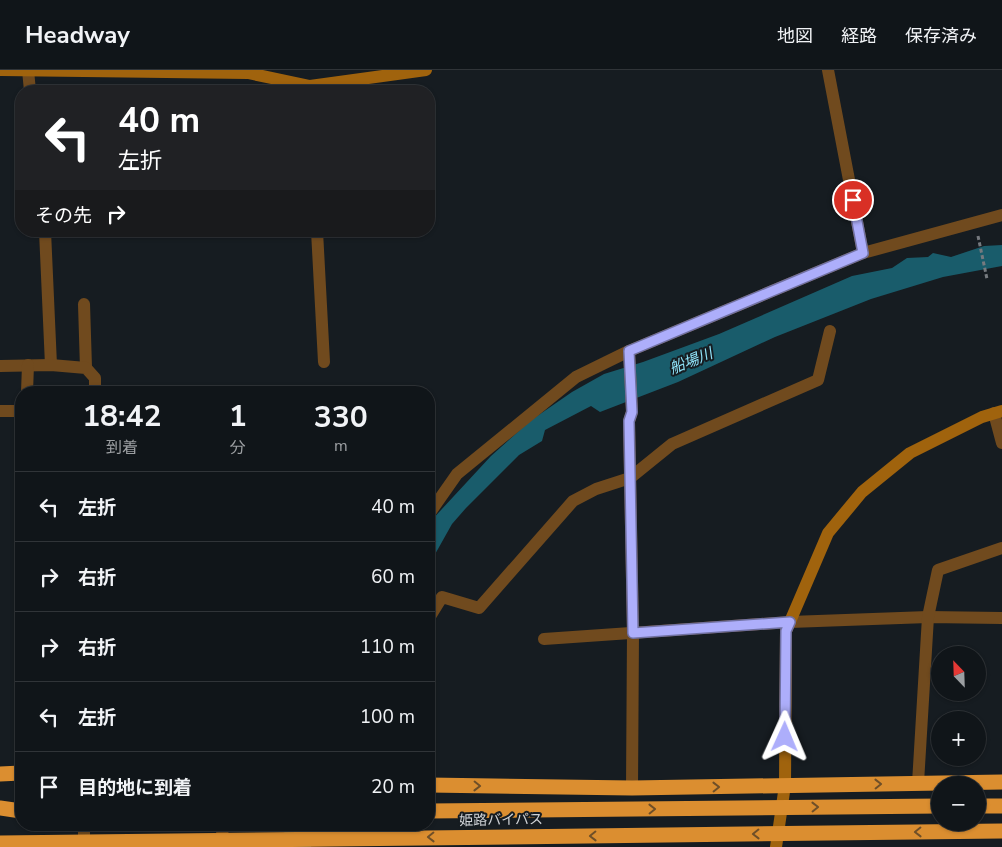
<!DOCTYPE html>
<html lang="ja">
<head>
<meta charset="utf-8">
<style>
  :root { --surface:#101519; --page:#1e2226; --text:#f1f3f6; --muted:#9c9fa2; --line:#303438 }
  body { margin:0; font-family:"Nunito Sans","Noto Sans JP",sans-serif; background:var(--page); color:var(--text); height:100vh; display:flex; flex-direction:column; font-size:19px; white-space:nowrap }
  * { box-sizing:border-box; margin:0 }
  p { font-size:16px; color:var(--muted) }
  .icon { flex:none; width:28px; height:28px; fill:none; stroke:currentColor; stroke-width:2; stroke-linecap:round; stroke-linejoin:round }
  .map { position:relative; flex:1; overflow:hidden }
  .drawer { position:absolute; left:15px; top:316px; width:420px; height:445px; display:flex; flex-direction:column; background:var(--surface); border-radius:20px; box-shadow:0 1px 4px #0004,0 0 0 1px var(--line) }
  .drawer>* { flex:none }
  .guide { position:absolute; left:15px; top:15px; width:420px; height:152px; border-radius:20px; box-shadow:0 1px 4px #0004,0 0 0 1px var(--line); background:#202124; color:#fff; overflow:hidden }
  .needle { width:32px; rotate:337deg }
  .tools { position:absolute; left:931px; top:576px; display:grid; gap:10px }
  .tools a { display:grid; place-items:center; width:55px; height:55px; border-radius:50%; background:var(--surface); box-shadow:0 1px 4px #0004,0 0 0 1px var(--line); font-size:25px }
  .pin { position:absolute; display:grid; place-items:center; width:42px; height:42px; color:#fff; margin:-21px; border:2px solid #fff; border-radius:50%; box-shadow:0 1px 5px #0007 }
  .me { position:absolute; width:55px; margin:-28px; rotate:1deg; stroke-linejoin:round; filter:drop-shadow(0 0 4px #0008) }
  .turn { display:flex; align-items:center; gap:18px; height:105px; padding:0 20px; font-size:22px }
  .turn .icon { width:65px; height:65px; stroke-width:2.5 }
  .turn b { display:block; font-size:35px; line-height:42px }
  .then { display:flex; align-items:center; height:48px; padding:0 20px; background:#0003; gap:10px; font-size:19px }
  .eta { display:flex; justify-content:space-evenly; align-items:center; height:85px; text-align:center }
  .eta b { font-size:30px; font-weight:700; line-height:35px }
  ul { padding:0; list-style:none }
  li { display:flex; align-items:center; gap:15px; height:70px; padding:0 20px; border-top:1px solid var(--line) }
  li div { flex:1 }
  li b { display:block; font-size:19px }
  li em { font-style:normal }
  header { display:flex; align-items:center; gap:30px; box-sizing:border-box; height:70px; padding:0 25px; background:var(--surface); border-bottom:1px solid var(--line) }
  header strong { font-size:24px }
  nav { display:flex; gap:28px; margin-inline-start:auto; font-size:18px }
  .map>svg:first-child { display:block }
  .water { fill:#195c6b }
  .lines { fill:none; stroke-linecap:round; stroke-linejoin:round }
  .path { stroke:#767a7f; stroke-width:3; stroke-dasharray:4 2.5; stroke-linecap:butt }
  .street { stroke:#704a1e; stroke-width:12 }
  .secondary { stroke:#a0630d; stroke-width:12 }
  .highway { stroke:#db8e30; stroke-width:15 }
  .highway-bridge { stroke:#db8e30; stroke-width:15 }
  .oneway { stroke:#6f4f28 }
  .route-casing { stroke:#7071a3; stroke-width:12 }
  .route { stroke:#adaefb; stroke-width:9 }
  .labels { text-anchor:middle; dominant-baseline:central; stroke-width:4; stroke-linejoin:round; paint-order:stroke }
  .street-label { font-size:14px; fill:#cfd2d6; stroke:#161c21 }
  .water-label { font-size:15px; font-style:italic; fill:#91e5fb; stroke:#161c21 }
</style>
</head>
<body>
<header>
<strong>Headway</strong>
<nav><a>地図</a><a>経路</a><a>保存済み</a></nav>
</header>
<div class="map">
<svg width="1002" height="777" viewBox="0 0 1002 777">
  <rect width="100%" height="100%" fill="#161c21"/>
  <!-- water -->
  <g class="water">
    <polygon points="1002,175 1002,196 943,207 871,229 775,267 678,312 600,342 591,336 545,360 542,371 519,385 466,438 452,454 429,495 429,453 491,386 530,351 572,322 604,304 643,292 719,264 852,206 892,198 907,188 928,187 933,183 951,187 984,176"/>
    <polygon points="285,755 316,755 311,777 283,777"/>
  </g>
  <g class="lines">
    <!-- path -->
    <polyline class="path" points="978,166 987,209"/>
    <!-- street -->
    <g class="street">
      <polyline points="28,0 30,21"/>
      <polyline points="828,0 863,183"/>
      <polyline points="45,161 51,295"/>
      <polyline points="317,161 324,292"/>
      <polyline points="84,234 86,298"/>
      <polyline points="629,281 632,342 629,351 633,563 632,718"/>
      <polyline points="0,296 51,295 86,298 95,308 95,322"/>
      <polyline points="27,322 28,295"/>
      <polyline points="0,341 21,341"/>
      <polyline points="994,343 1002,373"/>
      <polyline points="429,444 457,404 576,307 629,281 863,183 1002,145"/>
      <polyline points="429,548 442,527 479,538 573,431 596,419 630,408 672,374 818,310 830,261"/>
      <polyline points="544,569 790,552 928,547 1002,548"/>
      <polyline points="918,713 928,547 938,500 1002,478"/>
      <polyline points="84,755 84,777"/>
      <polyline points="219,777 224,755"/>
    </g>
    <!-- secondary -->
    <g class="secondary">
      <polyline points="1,0 248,3 310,16 426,0"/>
      <polyline points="776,777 785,715 786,561 828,463 862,422 910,383 982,347 1002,341"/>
    </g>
    <!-- highway -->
    <g class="highway">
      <polyline points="0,704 21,703"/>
      <polyline points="429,715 632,718 1002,712"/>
      <polyline points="978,736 1002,736"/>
      <polyline points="0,738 21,741"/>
    </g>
    <!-- highway-bridge -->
    <g class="highway-bridge">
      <polyline points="429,741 940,736"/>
      <polyline points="0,773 1002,761"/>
    </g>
  </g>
  <!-- one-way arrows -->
  <defs><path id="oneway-chevron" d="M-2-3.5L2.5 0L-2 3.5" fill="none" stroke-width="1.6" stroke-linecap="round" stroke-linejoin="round" transform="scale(1.25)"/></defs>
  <g class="oneway">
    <use href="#oneway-chevron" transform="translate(878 714) rotate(-1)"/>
    <use href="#oneway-chevron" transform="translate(477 716) rotate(1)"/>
    <use href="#oneway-chevron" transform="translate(716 717) rotate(-1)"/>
    <use href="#oneway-chevron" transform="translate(815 737) rotate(-1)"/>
    <use href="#oneway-chevron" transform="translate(652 739) rotate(-1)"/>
    <use href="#oneway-chevron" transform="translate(918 762) rotate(179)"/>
    <use href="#oneway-chevron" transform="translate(756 764) rotate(179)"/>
    <use href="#oneway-chevron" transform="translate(593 766) rotate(179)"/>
    <use href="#oneway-chevron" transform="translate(431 767) rotate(179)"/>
  </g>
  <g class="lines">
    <!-- route casing -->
    <g class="route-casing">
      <polyline id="route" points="785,667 786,561 790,552 633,563 629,351 632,342 629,281 863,183 853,130"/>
    </g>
    <!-- route -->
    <use href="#route" class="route"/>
  </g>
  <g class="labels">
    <!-- street labels -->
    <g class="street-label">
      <text transform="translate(501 750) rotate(-1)">姫路バイパス</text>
    </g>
    <!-- water labels -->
    <g class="water-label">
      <text transform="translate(691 291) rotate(-22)">船場川</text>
    </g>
  </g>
</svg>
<div class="tools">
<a><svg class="needle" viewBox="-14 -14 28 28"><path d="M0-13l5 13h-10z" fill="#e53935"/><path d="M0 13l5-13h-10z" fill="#9c9fa2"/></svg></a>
<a>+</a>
<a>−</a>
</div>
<div class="pin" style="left:853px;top:130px;background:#d93025"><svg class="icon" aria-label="arrive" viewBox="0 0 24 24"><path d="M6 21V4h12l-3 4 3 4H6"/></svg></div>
<svg class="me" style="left:785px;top:667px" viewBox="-20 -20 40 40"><path d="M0-17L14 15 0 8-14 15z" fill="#adaefb" stroke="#fff" stroke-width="4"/></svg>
<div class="guide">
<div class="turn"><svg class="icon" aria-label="left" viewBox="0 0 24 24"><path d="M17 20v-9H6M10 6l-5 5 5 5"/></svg><div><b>40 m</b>左折</div></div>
<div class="then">その先<svg class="icon" aria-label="right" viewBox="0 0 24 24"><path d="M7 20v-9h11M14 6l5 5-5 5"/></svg></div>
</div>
<section class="drawer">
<div class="eta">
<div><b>18:42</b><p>到着</p></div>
<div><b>1</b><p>分</p></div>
<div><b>330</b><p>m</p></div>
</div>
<ul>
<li><svg class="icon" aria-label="left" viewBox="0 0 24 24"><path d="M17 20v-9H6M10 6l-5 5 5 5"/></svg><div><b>左折</b></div><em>40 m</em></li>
<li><svg class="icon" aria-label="right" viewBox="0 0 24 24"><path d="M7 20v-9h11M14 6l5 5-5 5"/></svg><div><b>右折</b></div><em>60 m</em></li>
<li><svg class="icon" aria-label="right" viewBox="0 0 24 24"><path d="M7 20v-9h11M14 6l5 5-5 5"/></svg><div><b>右折</b></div><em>110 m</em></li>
<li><svg class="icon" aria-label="left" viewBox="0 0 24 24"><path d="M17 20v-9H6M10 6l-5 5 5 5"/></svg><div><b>左折</b></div><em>100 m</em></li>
<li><svg class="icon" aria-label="arrive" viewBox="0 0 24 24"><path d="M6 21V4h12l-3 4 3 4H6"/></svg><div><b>目的地に到着</b></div><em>20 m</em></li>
</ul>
</section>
</div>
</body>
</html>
